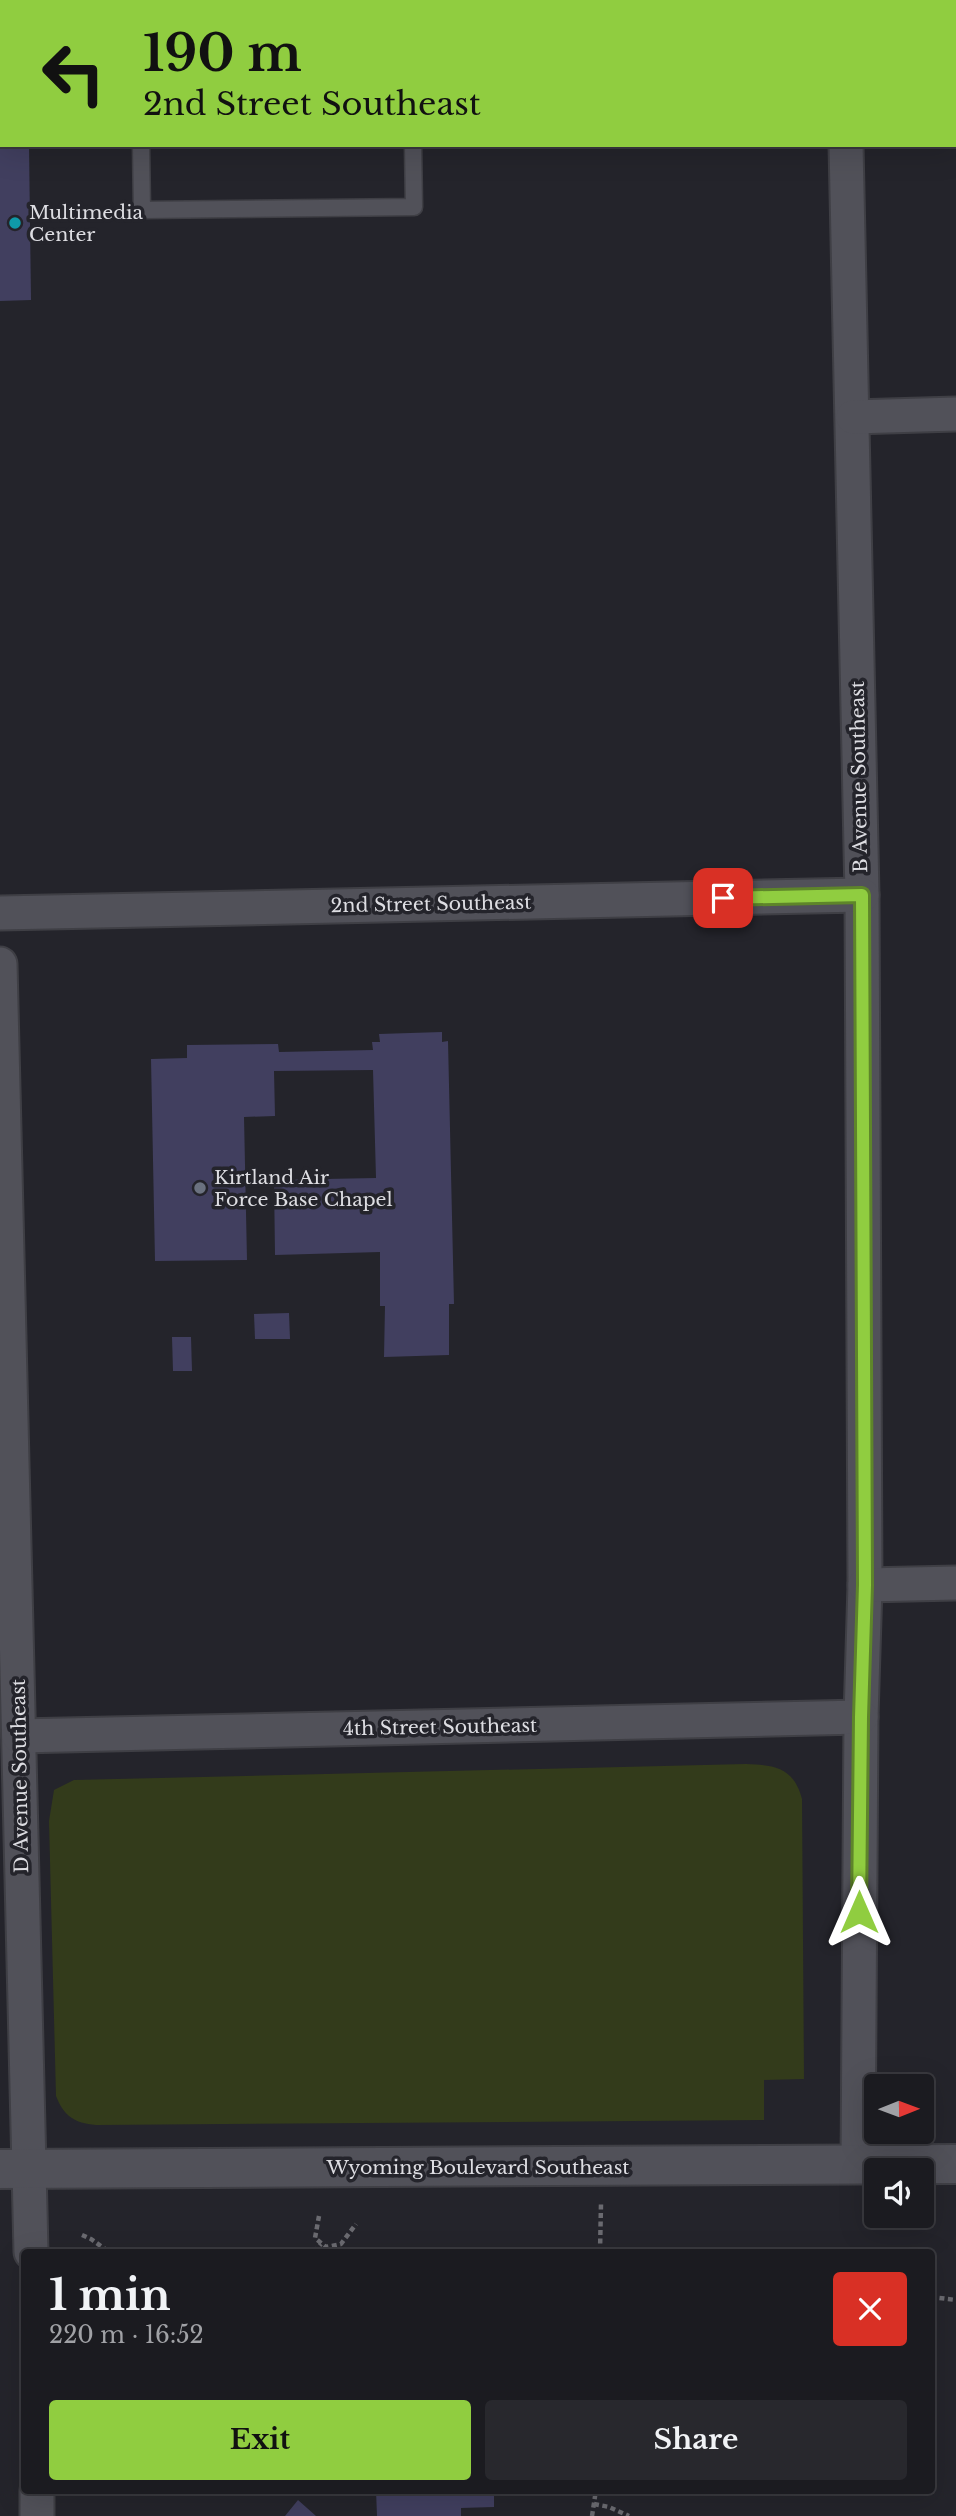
<!DOCTYPE html>
<html lang="en">
<head>
<meta charset="utf-8">
<style>
  :root { --surface:#1b1b20; --page:#28282d; --text:#f1f3f6; --muted:#a0a1a5; --line:#39393e; --accent:#90cd40 }
  body { margin:0; font-family:"Libre Baskerville",serif; background:var(--page); color:var(--text); height:100vh; display:flex; flex-direction:column; font-size:26px; white-space:nowrap }
  * { box-sizing:border-box; margin:0 }
  p { font-size:23px; color:var(--muted) }
  .icon { flex:none; width:38px; height:38px; fill:none; stroke:currentColor; stroke-width:2; stroke-linecap:round; stroke-linejoin:round }
  .map { position:relative; flex:1; overflow:hidden }
  .side { position:absolute; left:21px; top:2249px; width:914px; height:245px; display:flex; flex-direction:column; background:var(--surface); border-radius:7px; box-shadow:0 7px 28px #0002,0 0 0 2px var(--line) }
  .side>* { flex:none }
  .guide { position:absolute; left:0px; top:0px; width:957px; height:147px; box-shadow:0 7px 28px #0002,0 0 0 2px var(--line); background:#90cd40; color:#111; overflow:hidden }
  .needle { width:46px; rotate:89deg }
  .buttons { position:absolute; left:864px; top:2074px; display:grid; gap:14px }
  .buttons a { display:grid; place-items:center; width:70px; height:70px; border-radius:7px; background:var(--surface); box-shadow:0 7px 28px #0002,0 0 0 2px var(--line); font-size:35px }
  .pin { position:absolute; display:grid; place-items:center; width:60px; height:60px; color:#fff; margin:-30px; border-radius:14px; box-shadow:0 4px 10px #0006 }
  .me { position:absolute; width:77px; margin:-38px; rotate:0deg; stroke-linejoin:round; filter:drop-shadow(0 0 5px #0008) }
  .turn { display:flex; align-items:center; gap:24px; height:147px; padding:0 28px; font-size:32px }
  .turn .icon { width:91px; height:91px; stroke-width:2.5 }
  .turn b { display:block; font-size:49px; line-height:60px }
  .round { display:grid; place-items:center; flex:none; width:74px; height:74px; border-radius:7px; background:var(--page) }
  .overview { display:flex; align-items:center; justify-content:space-between; height:119px; padding:0 28px }
  h1 { font-size:42px; font-weight:800; line-height:52px }
  .button { display:flex; gap:14px; margin-top:auto; padding:14px 28px }
  .button a { flex:1; height:80px; border-radius:7px; background:var(--accent); color:#111; font-size:28px; font-weight:800; line-height:80px; text-align:center }
  .button a+a { background:var(--page); color:var(--text) }
  .map>svg:first-child { display:block }
  .green { fill:#333b1b }
  .building { fill:#413f5f }
  .lines { fill:none; stroke-linecap:round; stroke-linejoin:round }
  .lane-casing { stroke:#3f3f45; stroke-width:19 }
  .street-casing { stroke:#3f3f45; stroke-width:37 }
  .secondary-casing { stroke:#3f3f45; stroke-width:42 }
  .path { stroke:#6a6a70; stroke-width:4.5; stroke-dasharray:5 3.5; stroke-linecap:butt }
  .lane { stroke:#515159; stroke-width:16 }
  .street { stroke:#515159; stroke-width:33 }
  .secondary { stroke:#515159; stroke-width:38 }
  .route-casing { stroke:#5e852a; stroke-width:18 }
  .route { stroke:#90cd40; stroke-width:12 }
  .culture-dot { fill:#0f9aa8; stroke:#24242b; stroke-width:2.5 }
  .worship-dot { fill:#6b7280; stroke:#24242b; stroke-width:2.5 }
  .labels { text-anchor:middle; dominant-baseline:central; stroke-width:7; stroke-linejoin:round; paint-order:stroke }
  .poi-label { font-size:19px; fill:#dddde2; stroke:#24242b; text-anchor:start }
  .street-label { font-size:19px; fill:#dddde2; stroke:#24242b }
</style>
</head>
<body>
<div class="map">
<svg width="956" height="2516" viewBox="0 0 956 2516">
  <rect width="100%" height="100%" fill="#24242b"/>
  <!-- green -->
  <path class="green" d="M746,1764C775,1765 794,1768 802,1799L804,2079L764,2080V2120L96,2125C74,2123 64,2116 56,2096L49,1821L54,1790L74,1780Z"/>
  <!-- building -->
  <g class="building">
    <polygon points="0,145 29,145 31,300 0,301"/>
    <polygon points="442,1032 442,1042 448,1041 454,1304 449,1304 449,1355 384,1357 385,1306 380,1306 380,1252 275,1255 274,1180 376,1178 373,1070 274,1071 275,1116 244,1117 247,1260 155,1261 151,1059 187,1058 187,1045 278,1044 279,1052 373,1050 372,1042 380,1042 379,1034"/>
    <polygon points="289,1313 290,1339 255,1339 254,1314"/>
    <polygon points="172,1337 191,1337 192,1371 173,1371"/>
    <polygon points="376,2490 494,2490 494,2507 461,2508 461,2516 377,2516"/>
    <polygon points="298,2500 316,2516 285,2516"/>
  </g>
  <g class="lines">
    <!-- lane casing -->
    <g class="lane-casing">
      <g id="lane">
        <polyline points="280,0 280,2"/>
        <polyline points="141,145 142,210 414,207 413,145"/>
      </g>
    </g>
    <!-- street casing -->
    <g class="street-casing">
      <g id="street">
        <polyline points="842,0 842,2"/>
        <polyline points="846,145 862,895 865,1585 861,1717 858,2164"/>
        <polyline points="853,417 956,414"/>
        <polyline points="0,913 862,895"/>
        <polyline points="0,964 31,2252"/>
        <polyline points="865,1585 956,1583"/>
        <polyline points="19,1736 861,1717"/>
        <polyline points="37,2490 37,2516"/>
      </g>
    </g>
    <!-- secondary casing -->
    <g class="secondary-casing">
      <polyline id="secondary" points="0,2169 956,2164"/>
    </g>
    <!-- path -->
    <g class="path">
      <polyline points="319,2216 315,2238 326,2247 341,2244 356,2224"/>
      <polyline points="82,2235 91,2239 109,2252"/>
      <polyline points="314,2252 321,2244"/>
      <polyline points="600,2252 601,2204"/>
      <polyline points="931,2297 956,2300"/>
      <polyline points="87,2494 90,2490"/>
      <polyline points="594,2504 609,2507 629,2516"/>
      <polyline points="592,2516 596,2490"/>
    </g>
    <!-- lane -->
    <use href="#lane" class="lane"/>
    <!-- street -->
    <use href="#street" class="street"/>
    <!-- secondary -->
    <use href="#secondary" class="secondary"/>
  </g>
  <g class="lines">
    <!-- route casing -->
    <g class="route-casing">
      <polyline id="route" points="723,898 862,895 865,1585 861,1717 859,1912"/>
    </g>
    <!-- route -->
    <use href="#route" class="route"/>
  </g>
  <!-- markers -->
  <circle class="culture-dot" cx="15" cy="223" r="7"/>
  <circle class="worship-dot" cx="200" cy="1188" r="7"/>
  <g class="labels">
    <!-- poi labels -->
    <g class="poi-label">
      <text x="29" y="212">Multimedia<tspan x="29" dy="22">Center</tspan></text>
      <text x="214" y="1177">Kirtland Air<tspan x="214" dy="22">Force Base Chapel</tspan></text>
    </g>
    <!-- street labels -->
    <g class="street-label">
      <text transform="translate(859 777) rotate(-91)">B Avenue Southeast</text>
      <text transform="translate(431 904) rotate(-1)">2nd Street Southeast</text>
      <text transform="translate(440 1727) rotate(-1)">4th Street Southeast</text>
      <text transform="translate(20 1776) rotate(-91)">D Avenue Southeast</text>
      <text x="478" y="2167">Wyoming Boulevard Southeast</text>
    </g>
  </g>
</svg>
<div class="buttons">
<a><svg class="needle" viewBox="-14 -14 28 28"><path d="M0-13l5 13h-10z" fill="#e53935"/><path d="M0 13l5-13h-10z" fill="#a0a1a5"/></svg></a>
<a><svg class="icon" aria-label="sound" viewBox="0 0 24 24"><path d="M4 9h4l5-4v14l-5-4H4zM17 9q2 3 0 6"/></svg></a>
</div>
<div class="pin" style="left:723px;top:898px;background:#d93025"><svg class="icon" aria-label="arrive" viewBox="0 0 24 24"><path d="M6 21V4h12l-3 4 3 4H6"/></svg></div>
<svg class="me" style="left:859px;top:1912px" viewBox="-20 -20 40 40"><path d="M0-17L14 15 0 8-14 15z" fill="#90cd40" stroke="#fff" stroke-width="4"/></svg>
<div class="guide">
<div class="turn"><svg class="icon" aria-label="left" viewBox="0 0 24 24"><path d="M17 20v-9H6M10 6l-5 5 5 5"/></svg><div><b>190 m</b>2nd Street Southeast</div></div>
</div>
<section class="side">
<div class="overview"><div><h1>1 min</h1><p>220 m · 16:52</p></div><a class="round" style="background:#d93025;color:#fff"><svg class="icon" aria-label="close" viewBox="0 0 24 24"><path d="M6 6l12 12M18 6L6 18"/></svg></a></div>
<div class="button"><a>Exit</a><a>Share</a></div>
</section>
</div>
</body>
</html>
